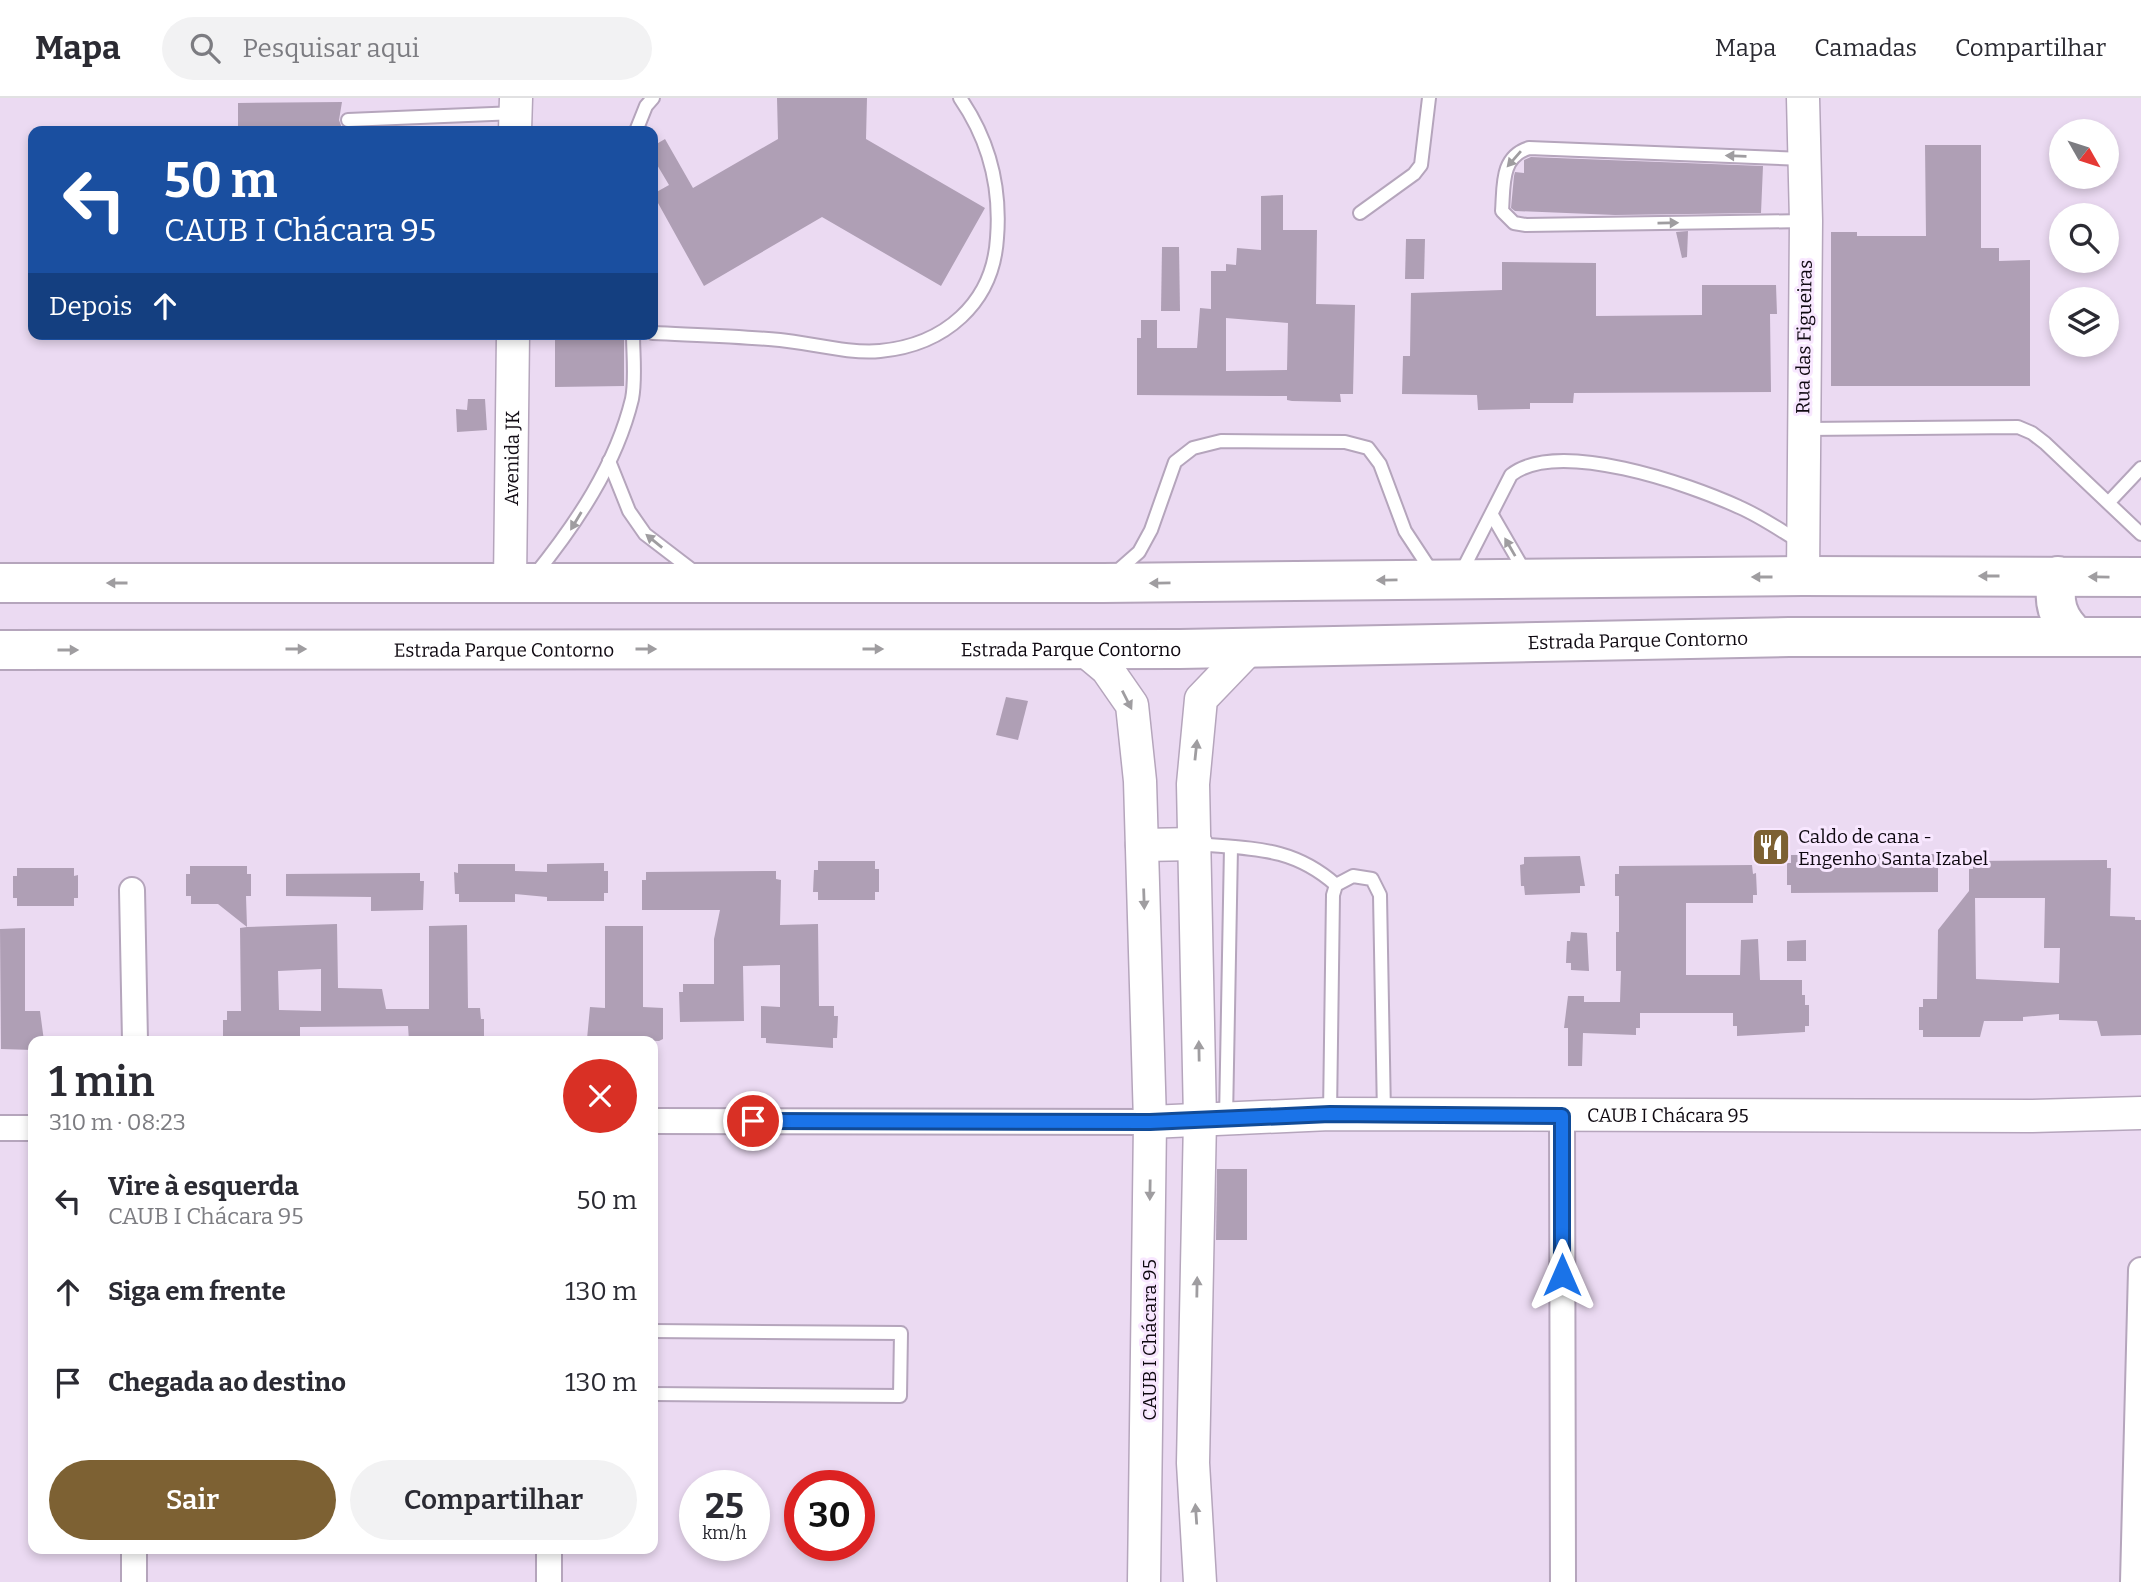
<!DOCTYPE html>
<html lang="pt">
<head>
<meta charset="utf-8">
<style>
  :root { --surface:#fff; --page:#f2f2f3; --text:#2b2b33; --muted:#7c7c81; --line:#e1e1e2; --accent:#7d6133 }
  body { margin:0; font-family:Bitter,serif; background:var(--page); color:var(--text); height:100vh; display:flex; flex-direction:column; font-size:26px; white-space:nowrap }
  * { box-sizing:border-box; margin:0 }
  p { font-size:23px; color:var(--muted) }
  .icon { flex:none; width:38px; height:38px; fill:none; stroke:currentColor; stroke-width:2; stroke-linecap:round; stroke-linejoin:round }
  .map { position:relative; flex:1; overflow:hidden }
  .side { position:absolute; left:28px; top:938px; width:630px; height:518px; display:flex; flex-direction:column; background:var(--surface); border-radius:14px; box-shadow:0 4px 10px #0003 }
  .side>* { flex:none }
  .guide { position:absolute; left:28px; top:28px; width:630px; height:214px; border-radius:14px; box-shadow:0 4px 10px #0003; background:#1a4fa0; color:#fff; overflow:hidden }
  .needle { width:46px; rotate:129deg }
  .fabs { position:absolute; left:2049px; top:21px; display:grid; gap:14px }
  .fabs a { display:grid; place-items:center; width:70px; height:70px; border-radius:50%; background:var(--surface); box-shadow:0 4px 10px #0003; font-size:35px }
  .speed { position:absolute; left:679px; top:1372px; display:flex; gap:14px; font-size:35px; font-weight:700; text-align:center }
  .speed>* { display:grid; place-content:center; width:91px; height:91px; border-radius:50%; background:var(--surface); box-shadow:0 4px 10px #0003; line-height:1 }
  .speed small { font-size:18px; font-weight:400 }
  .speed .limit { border:10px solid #d22; background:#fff; color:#111 }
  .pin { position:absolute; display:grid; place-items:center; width:60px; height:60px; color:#fff; margin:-30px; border:4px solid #fff; border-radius:50%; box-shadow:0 2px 7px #0007 }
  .me { position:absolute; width:77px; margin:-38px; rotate:0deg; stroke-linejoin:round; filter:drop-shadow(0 0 5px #0008) }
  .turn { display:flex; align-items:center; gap:24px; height:147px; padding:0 21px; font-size:32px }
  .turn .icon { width:91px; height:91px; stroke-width:2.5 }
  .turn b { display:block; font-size:49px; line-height:60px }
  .then { display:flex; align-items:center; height:66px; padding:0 21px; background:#0003; gap:14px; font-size:26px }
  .round { display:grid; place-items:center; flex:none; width:74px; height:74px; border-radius:37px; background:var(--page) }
  .head { display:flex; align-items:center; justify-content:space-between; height:119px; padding:0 21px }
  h1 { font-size:42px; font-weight:600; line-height:52px }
  .cta { display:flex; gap:14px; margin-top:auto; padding:14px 21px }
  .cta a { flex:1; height:80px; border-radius:42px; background:var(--accent); color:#fff; font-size:28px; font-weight:600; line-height:80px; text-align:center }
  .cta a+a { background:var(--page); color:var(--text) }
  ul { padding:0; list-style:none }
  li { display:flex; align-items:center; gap:21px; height:91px; padding:0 21px }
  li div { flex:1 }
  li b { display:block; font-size:26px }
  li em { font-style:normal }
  header { display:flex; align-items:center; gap:42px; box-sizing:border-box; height:98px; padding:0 35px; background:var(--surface); border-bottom:2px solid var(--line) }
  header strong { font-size:33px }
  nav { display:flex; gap:38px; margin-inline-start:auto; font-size:24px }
  .search { width:490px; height:63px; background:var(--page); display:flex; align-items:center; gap:18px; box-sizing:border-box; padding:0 24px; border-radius:38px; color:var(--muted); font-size:26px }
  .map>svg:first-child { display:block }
  .building { fill:#af9fb5; fill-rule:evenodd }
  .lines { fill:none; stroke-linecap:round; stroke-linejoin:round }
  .service-casing { stroke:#b5a5bc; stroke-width:16 }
  .minor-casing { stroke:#b5a5bc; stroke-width:28 }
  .tertiary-casing { stroke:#b5a5bc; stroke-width:35 }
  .trunk-casing { stroke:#b5a5bc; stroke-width:42 }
  .service { stroke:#fff; stroke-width:12 }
  .minor { stroke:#fff; stroke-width:24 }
  .tertiary { stroke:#fff; stroke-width:32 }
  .trunk { stroke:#fff; stroke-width:38 }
  .oneway { fill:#9f9da0 }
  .route-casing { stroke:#114b97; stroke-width:18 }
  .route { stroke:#1a73e8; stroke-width:12 }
  .labels { text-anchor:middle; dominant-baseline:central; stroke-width:6; stroke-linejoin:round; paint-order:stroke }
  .street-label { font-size:19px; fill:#0f0911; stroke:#f8e7ff }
  .poi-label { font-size:19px; fill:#0f0911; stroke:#f8e7ff; text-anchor:start }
</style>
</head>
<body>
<header>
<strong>Mapa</strong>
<div class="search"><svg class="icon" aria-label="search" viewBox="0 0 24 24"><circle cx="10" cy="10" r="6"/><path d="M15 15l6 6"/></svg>Pesquisar aqui</div>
<nav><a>Mapa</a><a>Camadas</a><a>Compartilhar</a></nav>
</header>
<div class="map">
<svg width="2141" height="1484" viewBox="0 0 2141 1484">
  <rect width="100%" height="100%" fill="#ebdaf2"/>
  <!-- building -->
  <g class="building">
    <polygon points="777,0 867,0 866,41 985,110 941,188 822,119 704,188 653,96 669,87 653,60 653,48 665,41 693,90 778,41"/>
    <polygon points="342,4 339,22 342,30 238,33 238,5"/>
    <polygon points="1925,47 1981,47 1981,150 1999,150 1999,163 2030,162 2030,288 1831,288 1831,134 1857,134 1857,138 1926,138"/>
    <polygon points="1531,59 1763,68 1761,115 1615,117 1515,113 1511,110 1514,78 1515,74 1524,75 1524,62"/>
    <path d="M1283,97V132H1317L1316,206L1355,207L1353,296H1340L1341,304L1292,303L1287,302V298L1137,297V240H1141V222H1157V250H1197L1200,210L1211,211V173H1226V166L1236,167L1237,150L1261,152V98ZM1226,220L1288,225L1287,272L1226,273Z"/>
    <polygon points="1688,133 1687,159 1682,160 1676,134"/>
    <polygon points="1406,141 1425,141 1424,181 1405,181"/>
    <polygon points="1162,149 1179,149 1180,213 1161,213"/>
    <polygon points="1502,164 1596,165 1596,218 1702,217 1702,187 1776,187 1777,216 1770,216 1771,294 1574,295 1573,305 1530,305 1530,311 1478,312 1477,297 1402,296 1403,258 1410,258 1411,195 1502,192"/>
    <polygon points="555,236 624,236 624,288 555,289"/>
    <polygon points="468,301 485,301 487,332 457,334 456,311 467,312"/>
    <polygon points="1006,599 1028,603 1018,642 996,637"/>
    <polygon points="1934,756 1934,764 1938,764 1938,794 1791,795 1791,787 1787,787 1787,765 1791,765 1791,757"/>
    <polygon points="1580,758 1585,788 1580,788 1580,795 1525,797 1524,788 1521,788 1520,767 1524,766 1524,759"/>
    <path d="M2107,762V770H2111L2110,818L2135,819V822H2141V937L2101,938L2097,923L2059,922V916L2023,919V923H1984L1980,939H1923V932H1919V909H1923V901H1937L1938,832L1969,793V771H1973V763ZM1975,800H2045L2044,850H2060L2059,885L1976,881Z"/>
    <polygon points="818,763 875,763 875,771 879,771 879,794 875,794 875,802 818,802 818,794 813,794 814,772 818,772"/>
    <polygon points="604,765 604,773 608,773 608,795 604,795 604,803 547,803 547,799 515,796 515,804 459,804 459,796 455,796 454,774 458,775 458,766 515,766 515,773 547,774 547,766"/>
    <polygon points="1752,767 1753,776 1756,775 1757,797 1753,797 1753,805 1686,805 1686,877 1740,877 1741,842 1758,841 1760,882 1802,882 1802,897 1805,897 1805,907 1809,907 1809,928 1805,928 1805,934 1737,938 1737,928 1733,928 1733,915 1640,915 1640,930 1636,930 1636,937 1583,935 1582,968 1568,968 1568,930 1564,930 1568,898 1584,898 1584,904 1620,904 1621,873 1616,873 1616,834 1619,834 1619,798 1615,798 1615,776 1619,776 1619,768"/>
    <path d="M190,768H247V776H251V798H246L247,829L337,826L338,890L382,891L386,911H429V828L467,827L468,910H480L481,921H484V942L409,943L408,928L300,929V943H223V922H227V913H241L240,830L247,829L218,806H191V798H186V776H190ZM321,871V913L279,912L278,873Z"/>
    <polygon points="17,770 74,770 74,778 78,777 78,800 74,800 74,808 17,808 17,800 13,800 13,778 17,778"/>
    <polygon points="776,773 776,781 781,782 780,827 818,826 819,908 834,908 834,918 838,918 837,940 833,940 833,950 766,945 766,940 761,940 761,908 780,909 780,867 743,868 744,923 680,924 679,894 683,894 683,886 714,886 714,841 720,812 642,812 642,782 646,782 646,774"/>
    <polygon points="420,775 420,783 424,783 423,812 371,813 371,799 286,798 286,776"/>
    <polygon points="605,828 643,828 643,909 663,910 663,941 659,943 587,941 590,909 605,910"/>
    <polygon points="25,830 25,913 40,913 44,943 33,943 33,952 1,951 0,831"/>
    <polygon points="1571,834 1587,835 1589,873 1571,872 1571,865 1566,865 1567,843 1570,843"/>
    <polygon points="1806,842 1806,863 1787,863 1787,843"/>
    <polygon points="1217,1071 1247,1071 1247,1142 1216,1142"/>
  </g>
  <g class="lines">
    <!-- service casing -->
    <g class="service-casing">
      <g id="service">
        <polyline points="348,22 515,15"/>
        <polyline points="636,33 646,8 653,0"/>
        <path d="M1804,61L1529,50C1500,59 1504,88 1502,113L1514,125L1526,127L1806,123"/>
        <polyline points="1360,115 1414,76 1421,67 1429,0"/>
        <path d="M653,235C695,237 738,238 780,242C810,245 850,256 880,253C944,247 993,206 997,140C1001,90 989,42 960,0"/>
        <polyline points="1806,331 2018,329 2032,335 2045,345 2141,436"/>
        <polyline points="609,363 629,413 645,436 696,475"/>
        <polyline points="2109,404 2141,370"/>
        <polyline points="1492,417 1525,474"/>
        <path d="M1461,475L1511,377C1558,340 1689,386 1739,409C1760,418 1780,432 1800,444"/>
        <polyline points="1114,476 1139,454 1151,432 1175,364 1193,350 1221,343 1345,344 1368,350 1380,366 1405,433 1432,474"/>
        <path d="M534,478C576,426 616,367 632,301C636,281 633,256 633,236"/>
        <path d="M1196,746C1251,751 1292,748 1336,787"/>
        <polyline points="1330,1016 1333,797 1336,787 1353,778 1372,781 1380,797 1384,1017"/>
        <polyline points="1226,1021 1231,749"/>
        <polyline points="653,1233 901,1235 900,1298 653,1296"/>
      </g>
    </g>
    <!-- minor casing -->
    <g class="minor-casing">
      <g id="minor">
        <polyline points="132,792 135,943"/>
        <polyline points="1562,1018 1563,1484"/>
        <polyline points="653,1023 1150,1024"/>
        <polyline points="0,1030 33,1030"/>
        <polyline points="134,1451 134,1484"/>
        <polyline points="549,1484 549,1451"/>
        <polyline points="2133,1484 2141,1172"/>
      </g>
    </g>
    <!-- tertiary casing -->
    <g class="tertiary-casing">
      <g id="tertiary">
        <polyline points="1803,0 1806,123 1803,478"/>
        <polyline points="515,33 516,0"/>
        <path id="s1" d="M510,484L513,236"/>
        <polyline points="1083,551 1107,571 1132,607 1140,683 1150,1024 1144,1484"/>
        <polyline points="1142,747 1196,746"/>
        <path id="s2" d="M1150,1024L1330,1016L2032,1018L2141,1015"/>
        <polyline points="1200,1484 1193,1365 1200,1021 1193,686 1201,601 1250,550"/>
      </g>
    </g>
    <!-- trunk casing -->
    <g class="trunk-casing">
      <g id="trunk">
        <path d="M2058,478C2052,504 2057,521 2077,539"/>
        <polyline points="0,485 1103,485 1803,478 2141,479"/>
        <path id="s3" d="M0,552L1180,551L1789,539H2141"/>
      </g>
    </g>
    <!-- service -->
    <use href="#service" class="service"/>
    <!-- minor -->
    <use href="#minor" class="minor"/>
    <!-- tertiary -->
    <use href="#tertiary" class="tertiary"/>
    <!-- trunk -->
    <use href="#trunk" class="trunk"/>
  </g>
  <!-- one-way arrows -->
  <defs><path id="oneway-solid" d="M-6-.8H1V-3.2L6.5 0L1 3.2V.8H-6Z" transform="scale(1.75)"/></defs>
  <g class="oneway">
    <use href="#oneway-solid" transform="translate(1736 58) rotate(-178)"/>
    <use href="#oneway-solid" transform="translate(1514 61) rotate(131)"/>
    <use href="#oneway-solid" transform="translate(1668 125) rotate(-1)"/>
    <use href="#oneway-solid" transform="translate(576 423) rotate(121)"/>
    <use href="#oneway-solid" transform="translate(654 443) rotate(-141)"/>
    <use href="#oneway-solid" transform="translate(1510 449) rotate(-120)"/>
    <use href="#oneway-solid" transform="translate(1989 478) rotate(180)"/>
    <use href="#oneway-solid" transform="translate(1762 479) rotate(180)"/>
    <use href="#oneway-solid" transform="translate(2099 479) rotate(-179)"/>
    <use href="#oneway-solid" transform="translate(1387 482) rotate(179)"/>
    <use href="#oneway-solid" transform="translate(117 485) rotate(-180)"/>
    <use href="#oneway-solid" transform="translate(1160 485) rotate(179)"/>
    <use href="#oneway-solid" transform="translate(296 551)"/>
    <use href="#oneway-solid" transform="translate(646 551)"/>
    <use href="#oneway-solid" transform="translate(873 551)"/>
    <use href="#oneway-solid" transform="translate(68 552)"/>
    <use href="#oneway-solid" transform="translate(1127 602) rotate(63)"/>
    <use href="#oneway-solid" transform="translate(1196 652) rotate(-84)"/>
    <use href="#oneway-solid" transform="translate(1144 801) rotate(88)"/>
    <use href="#oneway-solid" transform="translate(1199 953) rotate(-91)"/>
    <use href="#oneway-solid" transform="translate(1150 1092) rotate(91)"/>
    <use href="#oneway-solid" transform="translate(1197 1189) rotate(-89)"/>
    <use href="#oneway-solid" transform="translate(1196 1416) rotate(-94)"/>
  </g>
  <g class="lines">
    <!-- route casing -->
    <g class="route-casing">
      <polyline id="route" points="753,1023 1150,1024 1330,1016 1562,1018 1562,1177"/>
    </g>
    <!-- route -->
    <use href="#route" class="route"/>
  </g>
  <!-- icons -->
  <defs>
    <g id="restaurant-square" transform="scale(2.0125)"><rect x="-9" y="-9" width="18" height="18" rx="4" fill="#7d6133" stroke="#f8e7ff"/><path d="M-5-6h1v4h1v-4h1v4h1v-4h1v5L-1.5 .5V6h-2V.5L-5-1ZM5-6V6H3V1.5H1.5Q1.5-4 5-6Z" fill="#fff"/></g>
  </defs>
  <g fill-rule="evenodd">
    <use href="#restaurant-square" x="1771" y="749"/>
  </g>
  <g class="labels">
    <!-- street labels -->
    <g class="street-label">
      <text transform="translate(1804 239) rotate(-89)">Rua das Figueiras</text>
      <text stroke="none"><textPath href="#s1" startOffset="124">Avenida JK</textPath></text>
      <text stroke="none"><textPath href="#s3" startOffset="1638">Estrada Parque Contorno</textPath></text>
      <text stroke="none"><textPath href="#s3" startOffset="504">Estrada Parque Contorno</textPath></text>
      <text stroke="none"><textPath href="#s3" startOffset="1071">Estrada Parque Contorno</textPath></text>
      <text stroke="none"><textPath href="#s2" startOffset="518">CAUB I Chácara 95</textPath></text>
      <text transform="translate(1149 1242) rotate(-90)">CAUB I Chácara 95</text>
    </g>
    <!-- poi labels -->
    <g class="poi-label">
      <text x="1798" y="738">Caldo de cana -<tspan x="1798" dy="22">Engenho Santa Izabel</tspan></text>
    </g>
  </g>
</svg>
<div class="fabs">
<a><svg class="needle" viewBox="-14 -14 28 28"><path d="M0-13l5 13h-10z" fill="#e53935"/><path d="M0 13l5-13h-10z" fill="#7c7c81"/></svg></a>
<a><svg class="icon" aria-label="search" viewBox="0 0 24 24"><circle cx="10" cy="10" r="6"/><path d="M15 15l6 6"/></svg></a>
<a><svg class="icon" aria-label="layers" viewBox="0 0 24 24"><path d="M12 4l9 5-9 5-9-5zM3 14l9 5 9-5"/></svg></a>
</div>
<div class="speed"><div>25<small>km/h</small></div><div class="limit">30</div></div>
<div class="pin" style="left:753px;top:1023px;background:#d93025"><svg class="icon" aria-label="arrive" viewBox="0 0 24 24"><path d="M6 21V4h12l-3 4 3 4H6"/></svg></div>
<svg class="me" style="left:1562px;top:1177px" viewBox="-20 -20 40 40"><path d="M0-17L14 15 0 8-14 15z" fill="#1a73e8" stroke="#fff" stroke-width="4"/></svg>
<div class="guide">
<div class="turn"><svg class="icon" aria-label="left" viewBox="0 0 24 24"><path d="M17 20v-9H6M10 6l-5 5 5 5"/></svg><div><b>50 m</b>CAUB I Chácara 95</div></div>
<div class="then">Depois<svg class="icon" aria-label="ahead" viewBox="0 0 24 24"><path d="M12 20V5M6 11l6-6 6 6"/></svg></div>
</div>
<section class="side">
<div class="head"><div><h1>1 min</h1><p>310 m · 08:23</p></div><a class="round" style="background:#d93025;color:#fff"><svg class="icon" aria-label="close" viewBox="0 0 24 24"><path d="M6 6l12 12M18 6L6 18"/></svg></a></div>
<ul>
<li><svg class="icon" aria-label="left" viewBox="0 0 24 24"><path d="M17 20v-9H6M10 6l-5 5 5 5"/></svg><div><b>Vire à esquerda</b><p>CAUB I Chácara 95</p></div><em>50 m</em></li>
<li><svg class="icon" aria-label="ahead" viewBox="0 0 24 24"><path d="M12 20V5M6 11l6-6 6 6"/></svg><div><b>Siga em frente</b></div><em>130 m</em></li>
<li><svg class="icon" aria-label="arrive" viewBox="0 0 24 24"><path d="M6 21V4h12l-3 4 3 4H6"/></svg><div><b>Chegada ao destino</b></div><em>130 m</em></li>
</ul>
<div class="cta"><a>Sair</a><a>Compartilhar</a></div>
</section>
</div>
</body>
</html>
